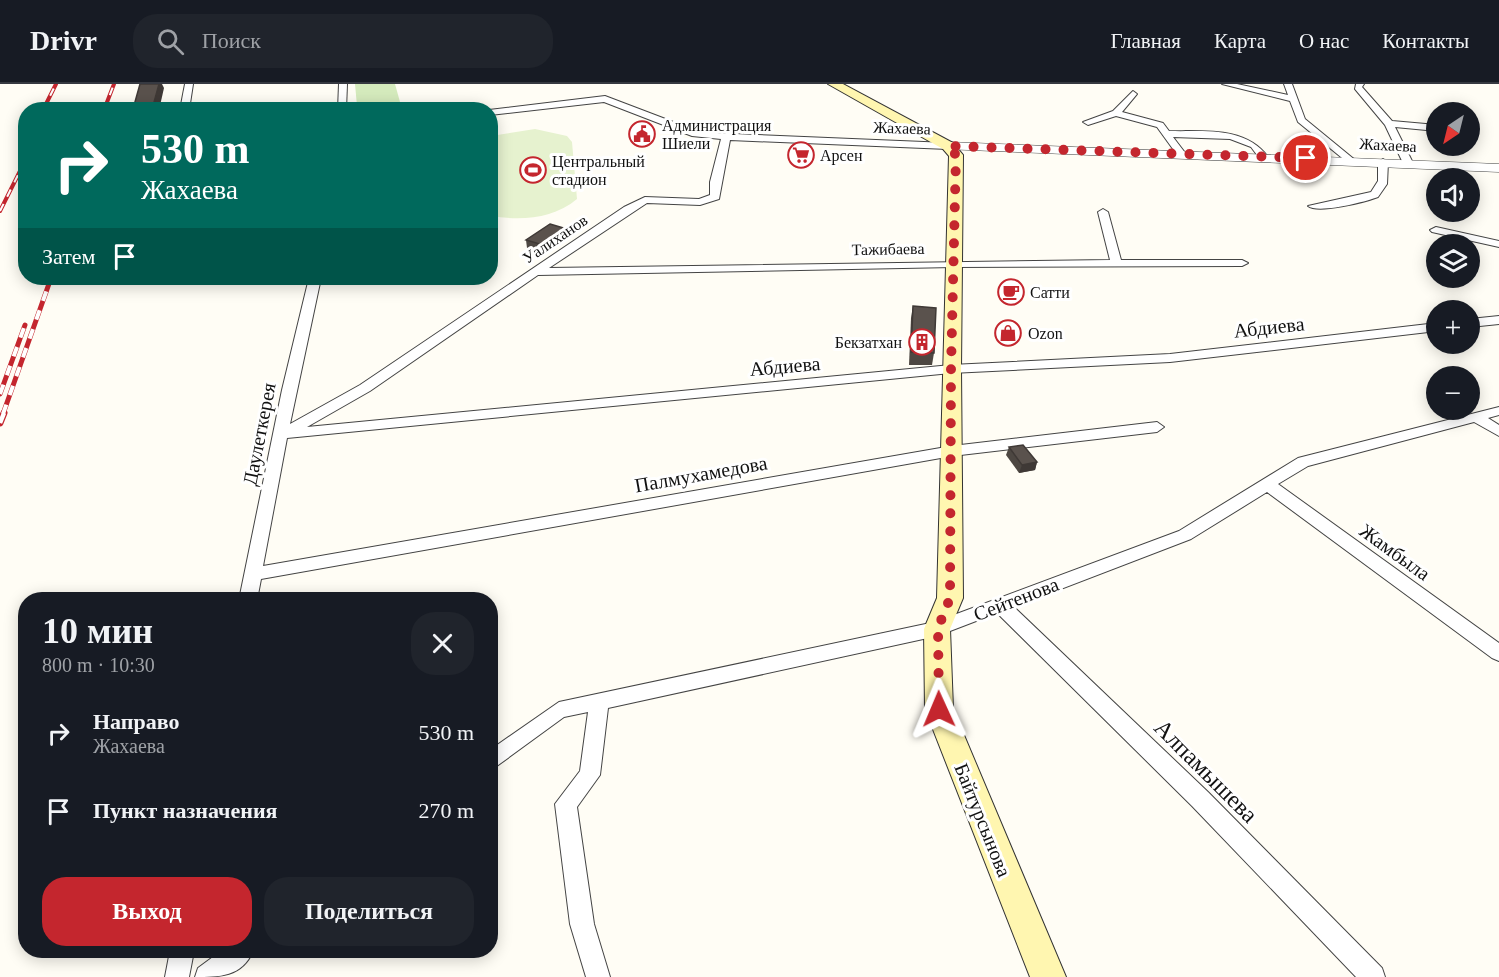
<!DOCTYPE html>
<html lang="ru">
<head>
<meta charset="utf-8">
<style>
  :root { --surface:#171b24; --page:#20242c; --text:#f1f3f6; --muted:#9ea1a6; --line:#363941; --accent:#c4262e }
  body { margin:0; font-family:Georgia,serif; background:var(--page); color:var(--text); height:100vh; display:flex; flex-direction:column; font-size:22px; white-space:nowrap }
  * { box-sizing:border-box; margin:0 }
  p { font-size:20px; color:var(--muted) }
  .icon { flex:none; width:33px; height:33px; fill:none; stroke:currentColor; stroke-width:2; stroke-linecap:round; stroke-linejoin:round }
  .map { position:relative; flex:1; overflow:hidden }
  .details { position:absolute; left:18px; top:508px; width:480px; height:366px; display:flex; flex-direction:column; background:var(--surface); border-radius:24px; box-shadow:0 3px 15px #0003 }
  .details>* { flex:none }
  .guide { position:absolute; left:18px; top:18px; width:480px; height:183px; border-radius:24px; box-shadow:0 3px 15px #0003; background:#00695c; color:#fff; overflow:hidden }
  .needle { width:39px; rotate:215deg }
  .fabs { position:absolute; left:1426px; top:18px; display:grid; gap:12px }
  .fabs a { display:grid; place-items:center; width:54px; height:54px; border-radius:50%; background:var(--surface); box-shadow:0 3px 15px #0003; font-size:30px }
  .pin { position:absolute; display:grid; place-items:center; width:51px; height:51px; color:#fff; margin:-26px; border:3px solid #fff; border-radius:50%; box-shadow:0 2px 6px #0007 }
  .me { position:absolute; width:66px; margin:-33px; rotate:359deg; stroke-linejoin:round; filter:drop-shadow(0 0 4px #0008) }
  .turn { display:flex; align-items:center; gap:21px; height:126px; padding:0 24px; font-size:27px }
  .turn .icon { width:78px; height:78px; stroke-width:2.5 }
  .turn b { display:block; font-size:42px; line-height:51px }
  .then { display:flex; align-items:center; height:57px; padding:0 24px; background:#0003; gap:12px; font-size:22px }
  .round { display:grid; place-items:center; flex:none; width:63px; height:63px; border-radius:24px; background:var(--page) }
  .summary { display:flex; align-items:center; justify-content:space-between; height:102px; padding:0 24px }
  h1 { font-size:36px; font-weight:700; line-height:45px }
  .primary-button { display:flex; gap:12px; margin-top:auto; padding:12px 24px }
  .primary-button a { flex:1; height:69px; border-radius:24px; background:var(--accent); color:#fff; font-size:24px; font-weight:700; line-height:69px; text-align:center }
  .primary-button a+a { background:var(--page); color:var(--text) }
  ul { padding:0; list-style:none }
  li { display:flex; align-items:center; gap:18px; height:78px; padding:0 24px }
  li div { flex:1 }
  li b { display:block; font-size:22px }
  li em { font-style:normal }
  header { display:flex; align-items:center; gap:36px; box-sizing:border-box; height:84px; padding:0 30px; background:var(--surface); border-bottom:2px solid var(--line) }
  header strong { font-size:28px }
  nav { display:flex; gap:33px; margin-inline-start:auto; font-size:21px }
  .search { width:420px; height:54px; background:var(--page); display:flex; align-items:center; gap:15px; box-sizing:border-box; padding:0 21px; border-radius:24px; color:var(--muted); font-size:22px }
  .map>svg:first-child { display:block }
  .green { fill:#d5ebbd }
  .pitch { fill:#e6f2cf }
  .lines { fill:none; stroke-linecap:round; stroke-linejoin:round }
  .minor-casing { stroke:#444; stroke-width:2 }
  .tertiary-casing { stroke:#444; stroke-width:1 }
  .secondary-casing { stroke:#333; stroke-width:2 }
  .minor { fill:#fff; fill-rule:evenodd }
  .tertiary { fill:#fff; fill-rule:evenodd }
  .secondary { fill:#fff6b0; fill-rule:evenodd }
  .rail-far2-casing { stroke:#c4262e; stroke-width:4 }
  .rail-far1-casing { stroke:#c4262e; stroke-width:5 }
  .rail-casing { stroke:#c4262e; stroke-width:7 }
  .rail-far2 { stroke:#fff; stroke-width:2; stroke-dasharray:8; stroke-linecap:butt }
  .rail-far1 { stroke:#fff; stroke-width:4; stroke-dasharray:10; stroke-linecap:butt }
  .rail { stroke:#fff; stroke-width:4.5; stroke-dasharray:14; stroke-linecap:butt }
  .wall { fill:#4d4742 }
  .shaded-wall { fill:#3f3936 }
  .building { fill:#5a524d; stroke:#3f3936; stroke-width:1.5 }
  .route { stroke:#c4262e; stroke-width:10; stroke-dasharray:0 18 }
  .labels { text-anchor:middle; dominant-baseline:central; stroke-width:6; stroke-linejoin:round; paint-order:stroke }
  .far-poi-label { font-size:16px; fill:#111; stroke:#fff; text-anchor:start }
  .far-street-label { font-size:16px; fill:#111; stroke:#fff }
  .street-label { font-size:20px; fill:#111; stroke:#fff }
  .near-street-label { font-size:24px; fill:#111; stroke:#fff }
</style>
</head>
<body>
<header>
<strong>Drivr</strong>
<div class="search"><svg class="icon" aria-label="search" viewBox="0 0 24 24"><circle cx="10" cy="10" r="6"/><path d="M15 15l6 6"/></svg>Поиск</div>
<nav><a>Главная</a><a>Карта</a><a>О нас</a><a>Контакты</a></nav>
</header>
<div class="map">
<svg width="1499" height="893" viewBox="0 0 1499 893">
  <rect width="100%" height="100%" fill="#fffdf5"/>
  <!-- green -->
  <polygon class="green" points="355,0 395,0 400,18 357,22"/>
  <!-- pitch -->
  <path class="pitch" d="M535,45L567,52L572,58L577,115C553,135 521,137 491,132V52Z"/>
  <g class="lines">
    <!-- minor casing -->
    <g class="minor-casing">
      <g id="minor">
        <polygon points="185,0 193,0 189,26 180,26"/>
        <polygon points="339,0 347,0 346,26 338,26"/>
        <polygon points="1222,0 1237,0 1288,11 1284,0 1292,0 1305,35 1355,76 1347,78 1298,38 1290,17"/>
        <polygon points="1356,0 1364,0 1362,3 1392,37 1437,41 1437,47 1395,43 1413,79 1411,81 1403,79 1385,41 1355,5"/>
        <path d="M1133,7L1137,10L1122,28L1163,39L1169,47C1204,48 1245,42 1268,73L1260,75L1251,63L1230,55L1173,53L1186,70L1181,73L1178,72L1157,43L1116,32L1088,41L1083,38L1113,27Z"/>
        <polygon points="605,12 697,47 709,49 948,59 953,62 948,65 730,56 719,115 700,121 647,119 549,184 1110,176 1098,128 1103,125 1108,128 1121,176 1242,176 1248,179 1242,182 954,183 538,191 370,307 307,343 951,281 1170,270 1437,239 1437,247 1170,278 951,289 287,354 263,482 952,362 1157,338 1164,343 1157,348 952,372 261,495 257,516 239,516 282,306 309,194 321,194 290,340 360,301 624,123 645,113 699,115 710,111 710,98 721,55 692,52 604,18 490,31 489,26"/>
        <path d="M1383,75L1388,78L1387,100L1378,113C1365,118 1318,130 1308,122L1371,108L1378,97V78Z"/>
        <polygon points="1436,143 1499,157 1499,163 1432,148 1430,146"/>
        <polygon points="1499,232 1499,240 1470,243 1470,235"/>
        <polygon points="1499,323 1499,331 1488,334 1499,341 1499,352 1474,338 1308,382 1278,400 1499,559 1499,577 1492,574 1267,408 1191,455 1014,523 1208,708 1382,884 1385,893 1356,893 1192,722 997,529 937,552 608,624 600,691 577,723 594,840 610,893 586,893 570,840 555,720 580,687 588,628 564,633 490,687 490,666 559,618 935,538 1179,447 1298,374"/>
        <polygon points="170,867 194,867 189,893 165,893"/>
        <path d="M221,867H253C242,893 219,893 195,893L198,884Z"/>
      </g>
    </g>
    <!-- tertiary casing -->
    <g class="tertiary-casing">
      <polygon id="tertiary" points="948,58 1499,80 1499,88 944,65 942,62"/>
    </g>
    <!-- secondary casing -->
    <g class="secondary-casing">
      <polygon id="secondary" points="828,0 843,0 953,59 963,71 961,285 963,514 950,545 953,625 1066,893 1030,893 925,625 924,545 937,514 949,72 943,65"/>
    </g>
    <!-- minor -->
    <use href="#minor" class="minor"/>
    <!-- tertiary -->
    <use href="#tertiary" class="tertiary"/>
    <!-- secondary -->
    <use href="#secondary" class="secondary"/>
    <!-- rail-far2 casing -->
    <g class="rail-far2-casing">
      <g id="rail-far2">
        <polyline points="43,26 56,0"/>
        <polyline points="104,26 114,0"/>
        <polyline points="0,127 26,75"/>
      </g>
    </g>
    <!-- rail-far1 casing -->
    <g class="rail-far1-casing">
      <g id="rail-far1">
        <polyline points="0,310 25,241"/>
        <polyline points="3,330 51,194"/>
      </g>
    </g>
    <!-- rail casing -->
    <g class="rail-casing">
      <polyline id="rail" points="0,339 4,329"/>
    </g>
    <!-- rail-far2 -->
    <use href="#rail-far2" class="rail-far2"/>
    <!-- rail-far1 -->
    <use href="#rail-far1" class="rail-far1"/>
    <!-- rail -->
    <use href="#rail" class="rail"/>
  </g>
  <!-- wall -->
  <g class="wall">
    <polygon points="568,153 544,168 527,164 526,156"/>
    <polygon points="913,222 934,269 932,281 909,281 911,234"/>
    <polygon points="1009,363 1037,378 1035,386 1019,389 1006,371"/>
  </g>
  <!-- shaded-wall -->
  <g class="shaded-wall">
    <polygon points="159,0 162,0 164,4 159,26 133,26 133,25"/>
    <polygon points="567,145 568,153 544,168 543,161"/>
    <polygon points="1037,378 1035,386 1019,389 1022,381"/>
  </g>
  <!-- building -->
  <g class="building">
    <polygon points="140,0 159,0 153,22 133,25"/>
    <polygon points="550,140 567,145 543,161 526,156"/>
    <polygon points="913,222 936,224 934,269 911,268"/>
    <polygon points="1023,361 1037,378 1022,381 1009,363"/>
  </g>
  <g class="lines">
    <!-- route -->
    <polyline class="route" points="939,625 938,544 950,514 951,285 956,71 948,62 1306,74"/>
  </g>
  <!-- icons -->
  <defs>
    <g id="civic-ring" transform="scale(1.35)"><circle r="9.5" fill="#fff" stroke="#c4262e" stroke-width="1.5"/><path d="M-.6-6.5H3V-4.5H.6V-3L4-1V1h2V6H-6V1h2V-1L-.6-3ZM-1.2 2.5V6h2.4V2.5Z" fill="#c4262e"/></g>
    <g id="supermarket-ring" transform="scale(1.35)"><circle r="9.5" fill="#fff" stroke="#c4262e" stroke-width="1.5"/><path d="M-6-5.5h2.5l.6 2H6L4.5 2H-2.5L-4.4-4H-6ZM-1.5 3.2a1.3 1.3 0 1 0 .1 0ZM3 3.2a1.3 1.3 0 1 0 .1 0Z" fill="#c4262e"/></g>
    <g id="stadium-ring" transform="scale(1.35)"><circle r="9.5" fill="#fff" stroke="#c4262e" stroke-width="1.5"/><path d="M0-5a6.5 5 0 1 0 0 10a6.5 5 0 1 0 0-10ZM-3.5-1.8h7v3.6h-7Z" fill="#c4262e"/></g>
    <g id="cafe-ring" transform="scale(1.35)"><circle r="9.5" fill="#fff" stroke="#c4262e" stroke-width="1.5"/><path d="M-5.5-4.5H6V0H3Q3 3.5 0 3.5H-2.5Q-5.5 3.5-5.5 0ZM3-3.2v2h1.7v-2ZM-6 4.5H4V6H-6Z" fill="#c4262e"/></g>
    <g id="shop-ring" transform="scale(1.35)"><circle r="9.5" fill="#fff" stroke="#c4262e" stroke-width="1.5"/><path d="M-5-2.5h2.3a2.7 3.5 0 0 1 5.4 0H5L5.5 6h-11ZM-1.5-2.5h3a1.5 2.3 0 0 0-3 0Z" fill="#c4262e"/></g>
    <g id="building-ring" transform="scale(1.35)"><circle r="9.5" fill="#fff" stroke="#c4262e" stroke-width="1.5"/><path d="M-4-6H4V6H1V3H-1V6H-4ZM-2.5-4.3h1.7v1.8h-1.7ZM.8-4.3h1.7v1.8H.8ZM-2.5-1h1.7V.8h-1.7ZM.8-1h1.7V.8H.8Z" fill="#c4262e"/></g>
  </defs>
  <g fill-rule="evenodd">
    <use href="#civic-ring" x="642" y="50"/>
    <use href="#supermarket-ring" x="801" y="71"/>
    <use href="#stadium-ring" x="533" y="86"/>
    <use href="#cafe-ring" x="1011" y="208"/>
    <use href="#shop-ring" x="1008" y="249"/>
    <use href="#building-ring" x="922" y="258"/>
  </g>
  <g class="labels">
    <!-- far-poi labels -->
    <g class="far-poi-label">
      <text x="662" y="41">Администрация<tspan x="662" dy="18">Шиели</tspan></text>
      <text x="820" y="71">Арсен</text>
      <text x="552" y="77">Центральный<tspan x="552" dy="18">стадион</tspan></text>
      <text x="1030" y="208">Сатти</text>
      <text x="1028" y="249">Ozon</text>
      <text x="902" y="258" text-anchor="end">Бекзатхан</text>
    </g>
    <!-- far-street labels -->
    <g class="far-street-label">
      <text transform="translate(902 44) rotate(2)">Жахаева</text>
      <text transform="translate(1388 61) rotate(3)">Жахаева</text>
      <text transform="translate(555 155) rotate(-34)">Уалиханов</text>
      <text transform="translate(888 165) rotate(-1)">Тажибаева</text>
    </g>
    <!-- street labels -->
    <g class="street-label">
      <text transform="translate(1269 243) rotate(-6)">Абдиева</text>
      <text transform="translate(785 282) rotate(-5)">Абдиева</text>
      <text transform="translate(259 350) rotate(-79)">Даулеткерея</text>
      <text transform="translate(701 390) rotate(-10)">Палмухамедова</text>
      <text transform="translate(1395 468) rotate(36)">Жамбыла</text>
      <text transform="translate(1016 515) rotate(-21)">Сейтенова</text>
      <text transform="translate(983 736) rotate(68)">Байтурсынова</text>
    </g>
    <!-- near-street labels -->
    <g class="near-street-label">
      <text transform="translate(1206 687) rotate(45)">Алпамышева</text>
    </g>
  </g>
</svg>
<div class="fabs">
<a><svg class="needle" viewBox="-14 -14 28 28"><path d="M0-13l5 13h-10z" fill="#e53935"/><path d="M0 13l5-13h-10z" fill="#9ea1a6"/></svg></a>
<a><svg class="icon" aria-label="sound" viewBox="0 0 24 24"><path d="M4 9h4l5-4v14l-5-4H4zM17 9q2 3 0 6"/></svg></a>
<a><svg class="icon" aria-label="layers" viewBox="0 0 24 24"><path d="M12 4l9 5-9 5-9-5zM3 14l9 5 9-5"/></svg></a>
<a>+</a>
<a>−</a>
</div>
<div class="pin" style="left:1306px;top:74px;background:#d93025"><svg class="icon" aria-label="arrive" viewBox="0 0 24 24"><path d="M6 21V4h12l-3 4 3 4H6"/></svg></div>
<svg class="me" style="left:939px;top:625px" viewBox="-20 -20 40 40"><path d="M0-17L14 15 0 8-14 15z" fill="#c4262e" stroke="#fff" stroke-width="4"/></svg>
<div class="guide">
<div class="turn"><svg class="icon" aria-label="right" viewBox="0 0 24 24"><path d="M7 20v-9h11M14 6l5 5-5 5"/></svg><div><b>530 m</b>Жахаева</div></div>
<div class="then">Затем<svg class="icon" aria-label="arrive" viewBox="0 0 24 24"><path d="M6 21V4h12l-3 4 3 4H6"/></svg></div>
</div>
<section class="details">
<div class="summary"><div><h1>10 мин</h1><p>800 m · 10:30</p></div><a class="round"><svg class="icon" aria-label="close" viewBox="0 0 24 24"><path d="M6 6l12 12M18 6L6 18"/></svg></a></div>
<ul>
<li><svg class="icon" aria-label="right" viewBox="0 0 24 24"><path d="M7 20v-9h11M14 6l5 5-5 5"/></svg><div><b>Направо</b><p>Жахаева</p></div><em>530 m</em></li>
<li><svg class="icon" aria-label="arrive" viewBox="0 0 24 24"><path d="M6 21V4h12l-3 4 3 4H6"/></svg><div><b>Пункт назначения</b></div><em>270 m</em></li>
</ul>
<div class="primary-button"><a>Выход</a><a>Поделиться</a></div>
</section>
</div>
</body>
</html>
